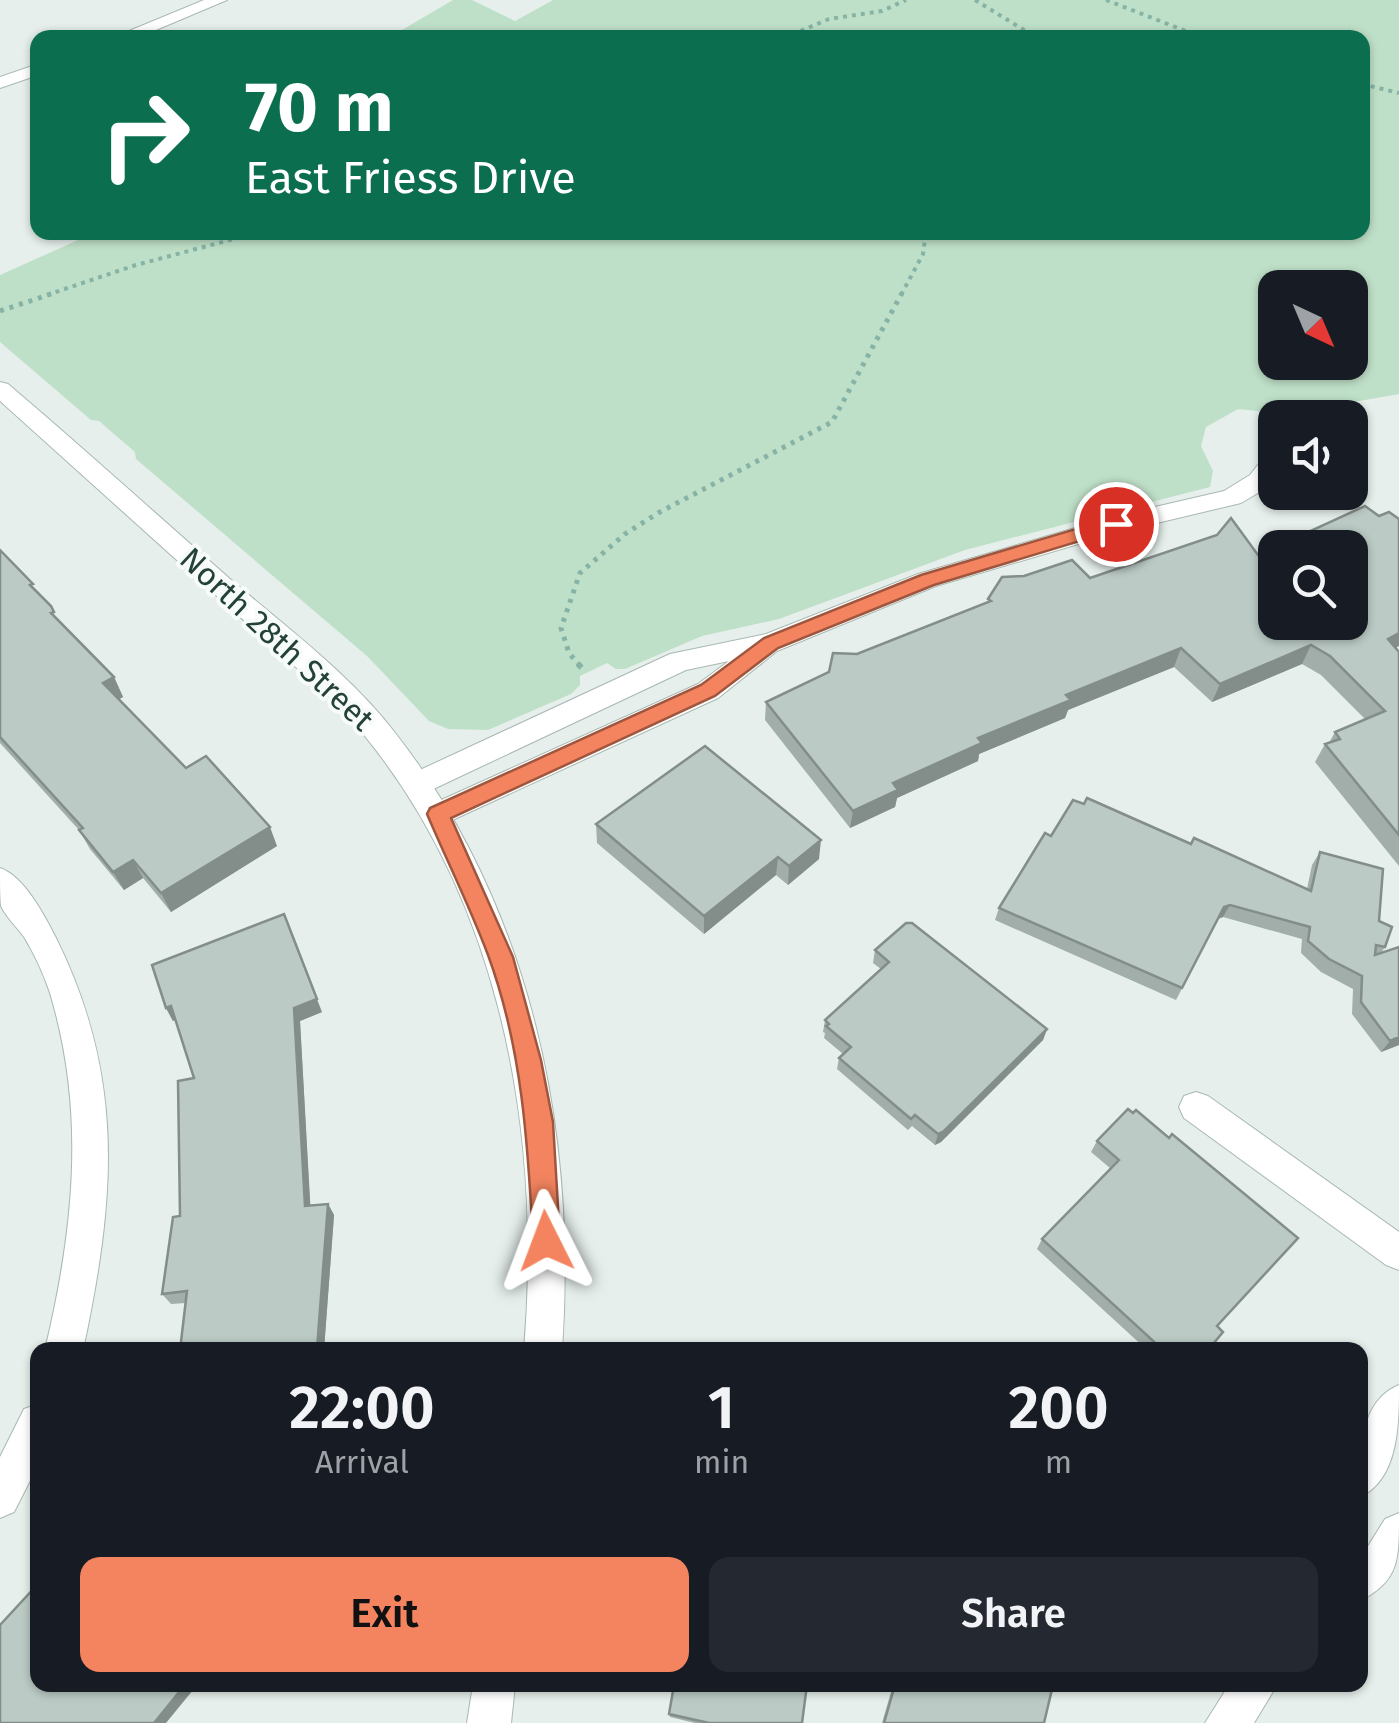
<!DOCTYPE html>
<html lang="en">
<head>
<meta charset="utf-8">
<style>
  :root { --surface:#171b24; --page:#242831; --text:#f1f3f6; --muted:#9ea1a6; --accent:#f4845f }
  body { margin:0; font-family:"Fira Sans",sans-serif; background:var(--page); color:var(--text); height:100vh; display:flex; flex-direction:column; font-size:38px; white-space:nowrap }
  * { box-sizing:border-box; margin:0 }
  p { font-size:32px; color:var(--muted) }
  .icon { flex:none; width:55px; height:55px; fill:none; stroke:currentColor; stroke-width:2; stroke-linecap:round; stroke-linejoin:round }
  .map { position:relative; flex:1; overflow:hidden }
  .details { position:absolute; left:30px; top:1342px; width:1338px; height:350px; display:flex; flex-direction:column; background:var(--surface); border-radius:20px; box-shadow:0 2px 8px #0004 }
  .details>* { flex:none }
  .banner { position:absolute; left:30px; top:30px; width:1340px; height:210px; border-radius:20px; box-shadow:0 2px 8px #0004; background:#0b6e4f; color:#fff; overflow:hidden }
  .needle { width:65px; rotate:136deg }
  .controls { position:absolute; left:1258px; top:270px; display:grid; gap:20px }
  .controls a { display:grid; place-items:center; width:110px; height:110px; border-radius:20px; background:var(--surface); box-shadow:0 2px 8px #0004; font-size:50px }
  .pin { position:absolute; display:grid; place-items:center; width:85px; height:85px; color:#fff; margin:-42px; border:5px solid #fff; border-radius:50%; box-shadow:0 2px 10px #0007 }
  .me { position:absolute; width:110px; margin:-55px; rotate:357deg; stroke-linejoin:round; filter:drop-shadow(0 0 8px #0008) }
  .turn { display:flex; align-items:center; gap:35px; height:210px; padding:0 50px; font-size:45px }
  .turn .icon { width:130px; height:130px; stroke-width:2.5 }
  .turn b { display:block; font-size:70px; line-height:85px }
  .eta { display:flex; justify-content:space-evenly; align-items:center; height:170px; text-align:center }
  .eta b { font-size:60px; font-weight:600; line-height:70px }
  .button { display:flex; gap:20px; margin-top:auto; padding:20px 50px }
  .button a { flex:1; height:115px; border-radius:20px; background:var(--accent); color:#111; font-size:40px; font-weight:600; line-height:115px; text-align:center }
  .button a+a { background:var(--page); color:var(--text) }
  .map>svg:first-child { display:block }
  .green { fill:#bfe0c8; fill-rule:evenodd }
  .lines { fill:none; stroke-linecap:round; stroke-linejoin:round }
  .minor-casing { stroke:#a8b8b2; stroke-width:2 }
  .tertiary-casing { stroke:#a8b8b2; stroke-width:2 }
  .path-far2 { stroke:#86b3a5; stroke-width:4; stroke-dasharray:4 5; stroke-linecap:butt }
  .path-far1 { stroke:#86b3a5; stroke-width:5; stroke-dasharray:4 6; stroke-linecap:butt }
  .path { stroke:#86b3a5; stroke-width:6; stroke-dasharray:5 8; stroke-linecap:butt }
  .minor { fill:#fff; fill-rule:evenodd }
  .tertiary { fill:#fff; fill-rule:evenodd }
  .wall { fill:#a1aea9 }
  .shaded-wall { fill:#838d89 }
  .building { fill:#bbcac4; stroke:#838d89; stroke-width:2.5; fill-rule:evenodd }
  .route { fill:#f4845f; stroke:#9f563e; stroke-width:2.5 }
  .labels { text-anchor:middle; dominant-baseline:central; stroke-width:8; stroke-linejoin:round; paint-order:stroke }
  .street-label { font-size:32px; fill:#24423a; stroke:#f7fbf9 }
</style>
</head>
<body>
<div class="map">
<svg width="1399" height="1723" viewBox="0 0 1399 1723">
  <rect width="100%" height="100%" fill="#e6efeb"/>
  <!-- green -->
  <path class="green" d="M453,0H472L515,21L553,0H1399V394L1286,414L1238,409L1206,427L1201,446L1213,471L1210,487L965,550L779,619L702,636L625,669H616L607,663L580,676V685L571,694L488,730L448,729L429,721L367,656L136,459L135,452L99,421L91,420L0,342V275L96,232H1362V38L390,37ZM1275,288H1350V362H1275Z"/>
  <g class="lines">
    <!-- minor casing -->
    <g class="minor-casing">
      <g id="minor">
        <polygon points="204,0 227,0 137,38 112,38"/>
        <polygon points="38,64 38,75 0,88 0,77"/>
        <polygon points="1275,450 1275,476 1268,487 1241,503 1119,532 936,586 777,651 718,698 448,822 438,826 428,822 423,814 428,806 698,684 729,661 686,670 427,792 417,795 407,792 403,784 407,776 670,654 766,634 918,574 1116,516 1224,491 1250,475 1267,453"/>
        <path d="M0,868C24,876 45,916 56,938C126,1079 115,1200 83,1350H45C74,1229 86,1113 50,993C44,975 34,953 24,937C17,927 6,917 1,906C0,896 0,879 0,868Z"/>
        <polygon points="1196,1092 1208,1096 1399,1232 1399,1270 1386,1265 1184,1118 1179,1107 1184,1096"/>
        <path d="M1399,1385C1399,1423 1399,1479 1360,1497C1360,1459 1357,1402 1399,1385Z"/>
        <polygon points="38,1404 38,1465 14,1512 0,1518 0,1457 24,1409"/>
        <path d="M1399,1513C1399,1562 1399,1580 1360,1601V1559L1385,1519Z"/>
        <polygon points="1229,1685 1277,1685 1254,1723 1205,1723"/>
      </g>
    </g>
    <!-- tertiary casing -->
    <g class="tertiary-casing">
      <g id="tertiary">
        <path d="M0,382L8,384L36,408C101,464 165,522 230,579C287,628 350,674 396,734C532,909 577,1133 562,1350H524C543,1122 498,879 339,706L0,401Z"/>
        <polygon points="473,1685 515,1685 511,1723 467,1723"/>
      </g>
    </g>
    <!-- path-far2 -->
    <g class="path-far2">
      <polyline points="975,0 1024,30 1031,35 1028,38"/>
      <polyline points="1106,0 1191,33 1224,38"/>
      <polyline points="784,38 829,19 882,11 906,0"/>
      <polyline points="1362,84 1399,93"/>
      <polyline points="47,295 136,265 260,232"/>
      <polyline points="901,295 923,254 926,232"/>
    </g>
    <!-- path-far1 -->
    <g class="path-far1">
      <polyline points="0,311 54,293"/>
      <polyline points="580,666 569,653 561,628 580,573 625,534 658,513 832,422 902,293"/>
    </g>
    <!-- path -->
    <polyline class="path" points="578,664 583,669"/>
    <!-- minor -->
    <use href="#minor" class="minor"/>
    <!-- tertiary -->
    <use href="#tertiary" class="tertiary"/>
  </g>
  <!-- wall -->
  <g class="wall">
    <polygon points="0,550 38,593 59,621 114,677 123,697 119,699 186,768 277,846 171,912 143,878 124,890 90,849 79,830 0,743"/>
    <polygon points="1258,555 1396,648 1399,652 1399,866 1315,762 1325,744 1329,743 1335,732 1365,719 1321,675 1302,664 1212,702 1174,667 1068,710 1065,718 979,754 978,761 897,798 895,807 850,828 765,720 766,702 829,672 857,654 988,602 988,599 1090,578"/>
    <polygon points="596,824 819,859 788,885 776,875 704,934 597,843"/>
    <polygon points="1051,836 1191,844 1307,889 1312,865 1320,852 1379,921 1385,947 1381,953 1399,947 1399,1045 1381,1052 1352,1014 1353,989 1321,972 1301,953 1302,939 1223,917 1218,919 1176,1000 995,920 999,908"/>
    <polygon points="875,950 1047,1029 1043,1040 941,1142 935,1145 912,1126 908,1130 837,1069 839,1058 843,1054 824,1038 825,1033 823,1032 825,1020 881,969 873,963"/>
    <polygon points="166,1008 322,1012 300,1021 310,1205 328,1204 334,1215 324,1350 180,1350 186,1303 171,1304 162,1294 180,1216 194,1078 175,1020 173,1021"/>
    <polygon points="1128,1109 1217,1326 1208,1350 1147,1350 1037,1249 1042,1239 1110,1168 1091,1152 1097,1141"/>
    <polygon points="893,1685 1053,1685 1044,1723 882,1723"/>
    <polygon points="669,1714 802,1723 695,1723 670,1717"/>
  </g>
  <!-- shaded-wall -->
  <g class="shaded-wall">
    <polygon points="1399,633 1399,646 1378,658 1388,639"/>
    <polygon points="1311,645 1302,664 1212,702 1220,684"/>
    <polygon points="1181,648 1174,667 1068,710 1065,718 979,754 978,761 897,798 895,807 850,828 853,811 893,783 978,738 1066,695"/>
    <polygon points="114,677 123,697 112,703 103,683"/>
    <polygon points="270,827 277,846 171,912 161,893"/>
    <polygon points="821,840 819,859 788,885 789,866"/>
    <polygon points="778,857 776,875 704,934 704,916"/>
    <polygon points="133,860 143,878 124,890 113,872"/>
    <polygon points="1230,905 1223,917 1217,919 1224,907"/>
    <polygon points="284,914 322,1012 300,1021 311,1217 305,1206"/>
    <polygon points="171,1006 179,1019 173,1021 166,1008"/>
    <polygon points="1047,1029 1043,1040 941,1142 935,1145 938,1134"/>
    <polygon points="1399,1037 1399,1045 1381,1052 1390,1041"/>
    <polygon points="328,1204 334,1215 324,1350 318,1350"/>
    <polygon points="182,1685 187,1685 193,1690 166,1723 154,1723"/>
  </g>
  <!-- building -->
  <g class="building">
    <path d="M1365,506L1379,516L1389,512L1399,519V633L1388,639L1399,652V835L1325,744L1340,739L1335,732L1385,711L1330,656L1311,645L1220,684L1181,648L1066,695L1071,700L978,738L982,743L893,783L898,790L853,811L766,702L829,672L833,653L857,654L991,601L988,599L1002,577L1024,576L1072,560L1090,578L1217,535L1231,518L1258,555ZM1275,548H1350V622H1275Z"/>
    <polygon points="0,550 33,584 30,585 51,606 54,612 51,613 114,677 103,683 186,768 206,756 270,827 161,893 133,860 113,872 79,830 83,828 0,737"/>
    <polygon points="705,746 821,840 789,866 778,857 704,916 596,824"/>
    <polygon points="1087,798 1191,844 1194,838 1311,891 1320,852 1383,869 1379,921 1392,927 1385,947 1376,945 1375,955 1399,947 1399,1037 1390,1041 1361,1002 1362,976 1329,959 1308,941 1310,927 1230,905 1224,907 1182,988 999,908 1045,833 1051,836 1073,800 1084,804"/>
    <polygon points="284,914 317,999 294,1008 305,1206 328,1204 317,1349 180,1350 187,1291 162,1294 173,1217 180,1216 178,1081 194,1078 171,1006 166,1008 152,965"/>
    <polygon points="906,923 912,923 1047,1029 944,1131 938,1134 915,1115 911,1119 839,1058 851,1047 826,1026 829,1024 825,1020 889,962 875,950"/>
    <polygon points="1128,1109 1133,1113 1136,1110 1169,1138 1172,1134 1298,1238 1217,1326 1223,1332 1208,1350 1163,1350 1042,1239 1119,1160 1097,1141"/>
    <polygon points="38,1584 38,1685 182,1685 184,1686 154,1723 0,1723 0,1625"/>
    <polygon points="674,1685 807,1685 802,1723 709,1723 669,1714"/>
    <polygon points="895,1685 1053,1685 1044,1723 884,1723"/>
  </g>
  <!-- route -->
  <path class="route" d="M1116,517L1126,524L1123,528L934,585L778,648L715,696L451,818L513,957L541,1060L553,1122L560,1241L556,1250L546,1254L537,1250L533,1241C528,1144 522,1047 488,955C470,907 447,861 427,814L430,808L701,685L764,638L921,575Z"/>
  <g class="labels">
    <!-- street labels -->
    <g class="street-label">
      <text transform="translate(277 639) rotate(43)">North 28th Street</text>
    </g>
  </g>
</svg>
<div class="controls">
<a><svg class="needle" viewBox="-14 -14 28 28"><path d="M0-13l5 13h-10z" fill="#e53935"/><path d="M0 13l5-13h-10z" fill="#9ea1a6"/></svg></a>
<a><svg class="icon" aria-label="sound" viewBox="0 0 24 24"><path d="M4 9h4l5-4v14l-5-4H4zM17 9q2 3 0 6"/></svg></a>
<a><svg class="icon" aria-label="search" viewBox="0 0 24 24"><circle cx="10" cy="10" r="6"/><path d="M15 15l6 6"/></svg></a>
</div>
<div class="pin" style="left:1116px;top:524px;background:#d93025"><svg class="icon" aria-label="arrive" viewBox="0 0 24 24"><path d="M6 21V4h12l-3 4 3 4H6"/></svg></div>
<svg class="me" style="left:546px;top:1241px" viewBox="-20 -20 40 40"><path d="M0-17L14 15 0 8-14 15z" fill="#f4845f" stroke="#fff" stroke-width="4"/></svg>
<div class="banner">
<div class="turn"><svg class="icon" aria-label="right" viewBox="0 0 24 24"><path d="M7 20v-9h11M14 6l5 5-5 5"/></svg><div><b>70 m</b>East Friess Drive</div></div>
</div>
<section class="details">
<div class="eta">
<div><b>22:00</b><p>Arrival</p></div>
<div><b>1</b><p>min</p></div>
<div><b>200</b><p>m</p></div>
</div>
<div class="button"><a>Exit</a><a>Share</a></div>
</section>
</div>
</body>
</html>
